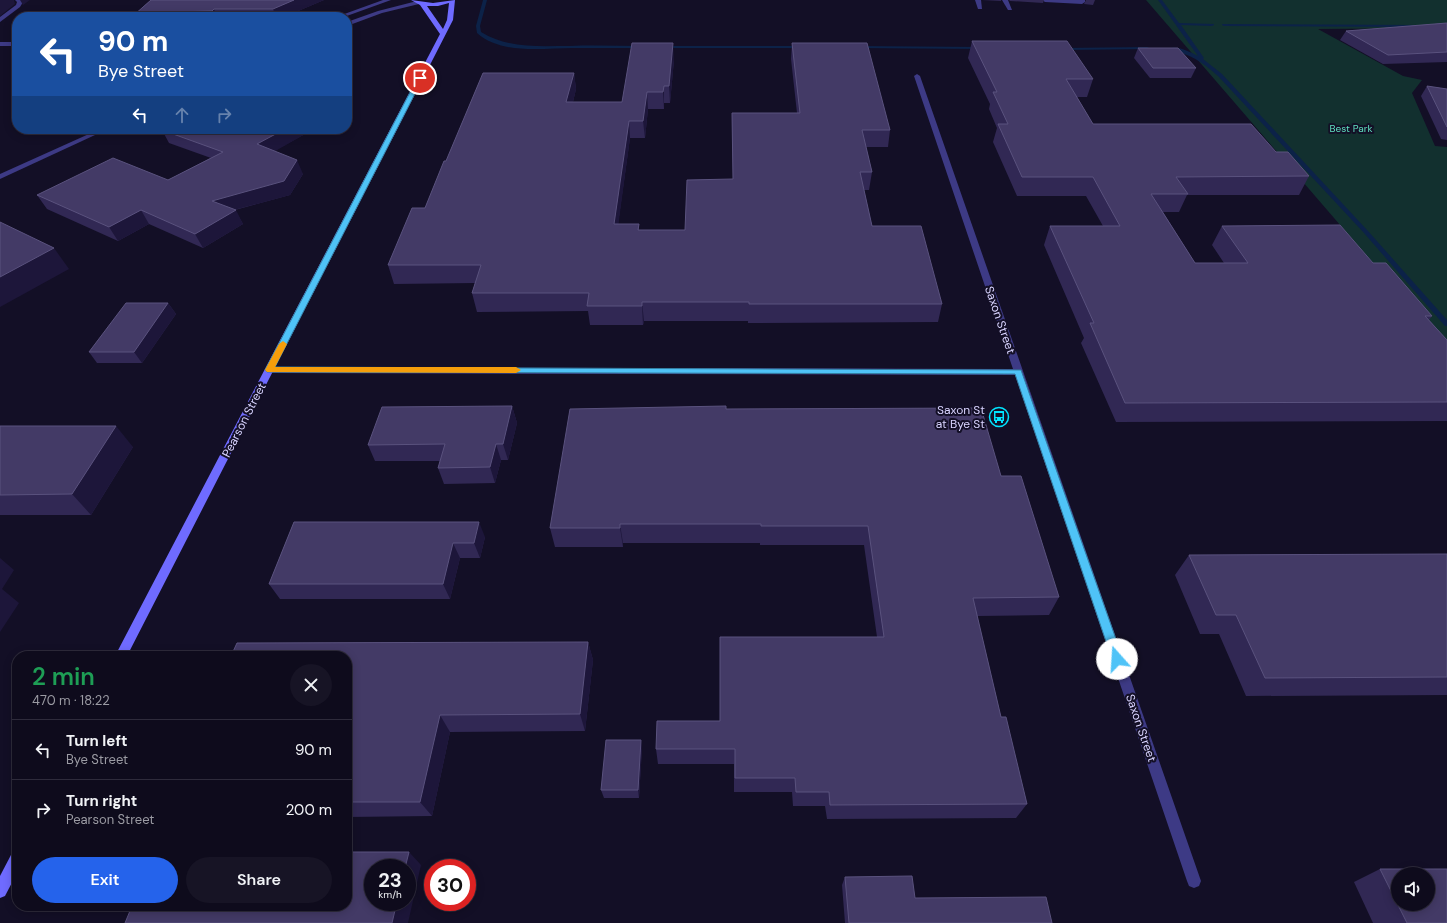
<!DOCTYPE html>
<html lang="en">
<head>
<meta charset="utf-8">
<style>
  :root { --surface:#0e0b1c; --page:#171425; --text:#f1f3f6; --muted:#9b9ba3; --line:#2e2b3b; --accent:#2563eb }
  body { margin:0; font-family:"DM Sans",sans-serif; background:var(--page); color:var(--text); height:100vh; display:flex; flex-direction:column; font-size:15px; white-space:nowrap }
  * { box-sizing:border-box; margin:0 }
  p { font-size:13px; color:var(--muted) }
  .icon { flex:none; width:22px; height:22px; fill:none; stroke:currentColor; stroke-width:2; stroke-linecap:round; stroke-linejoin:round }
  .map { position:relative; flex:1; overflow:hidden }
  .panel { position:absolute; left:12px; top:651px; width:340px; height:260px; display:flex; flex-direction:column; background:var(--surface); border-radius:16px; box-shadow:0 2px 10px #0003,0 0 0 1px var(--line) }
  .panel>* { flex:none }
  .guide { position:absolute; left:12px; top:12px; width:340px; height:122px; border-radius:16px; box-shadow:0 2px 10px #0003,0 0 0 1px var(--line); background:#1a4fa0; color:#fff; overflow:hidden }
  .fabs { position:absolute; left:1391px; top:867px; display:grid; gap:8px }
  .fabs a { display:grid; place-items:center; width:44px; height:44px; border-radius:50%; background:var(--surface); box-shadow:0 2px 10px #0003,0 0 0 1px var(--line); font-size:20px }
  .speed { position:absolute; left:364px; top:859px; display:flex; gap:8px; font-size:20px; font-weight:700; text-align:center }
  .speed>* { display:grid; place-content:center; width:52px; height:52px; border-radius:50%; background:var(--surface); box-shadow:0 2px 10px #0003,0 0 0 1px var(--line); line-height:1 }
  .speed small { font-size:10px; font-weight:400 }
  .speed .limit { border:6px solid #d22; background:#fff; color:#111 }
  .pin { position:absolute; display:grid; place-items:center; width:34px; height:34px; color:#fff; margin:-17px; border:2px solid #fff; border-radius:50%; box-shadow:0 1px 4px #0007 }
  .me { position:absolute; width:44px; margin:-22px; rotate:341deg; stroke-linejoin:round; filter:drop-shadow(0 0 3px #0008) }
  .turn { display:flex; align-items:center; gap:14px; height:84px; padding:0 20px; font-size:18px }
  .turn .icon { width:52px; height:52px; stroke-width:2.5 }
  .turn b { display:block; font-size:28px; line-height:34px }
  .lanes { display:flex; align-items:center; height:38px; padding:0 20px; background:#0003; justify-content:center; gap:20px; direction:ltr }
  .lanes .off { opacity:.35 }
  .round { display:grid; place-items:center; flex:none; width:42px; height:42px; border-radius:21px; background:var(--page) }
  .overview { display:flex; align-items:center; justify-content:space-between; height:68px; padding:0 20px }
  h1 { font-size:24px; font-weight:600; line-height:30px; color:#1e9e55 }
  .button { display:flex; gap:8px; margin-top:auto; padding:8px 20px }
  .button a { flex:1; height:46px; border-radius:24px; background:var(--accent); color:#fff; font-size:16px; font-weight:600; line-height:46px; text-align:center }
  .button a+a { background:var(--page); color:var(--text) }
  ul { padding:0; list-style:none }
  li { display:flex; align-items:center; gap:12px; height:60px; padding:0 20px; border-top:1px solid var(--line) }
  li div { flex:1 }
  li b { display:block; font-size:15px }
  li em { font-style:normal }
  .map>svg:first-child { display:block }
  .green { fill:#12302f }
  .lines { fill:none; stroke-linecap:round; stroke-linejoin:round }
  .stream { fill:#0c2248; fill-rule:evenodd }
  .service { fill:#3d3a85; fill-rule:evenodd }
  .minor { fill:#3d3a85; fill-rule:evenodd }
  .tertiary { fill:#3d3a85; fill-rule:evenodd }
  .secondary { fill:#6f6bff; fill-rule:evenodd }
  .wall { fill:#312854 }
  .shaded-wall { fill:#1d163a }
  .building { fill:#433a66; stroke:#5a527e; fill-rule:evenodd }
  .route { fill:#4fc3f7; stroke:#337fa1 }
  .slow { fill:#f59e0b }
  .labels { text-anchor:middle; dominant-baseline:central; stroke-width:4; stroke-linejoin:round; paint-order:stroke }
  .far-park-label { font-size:10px; fill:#5fe0c0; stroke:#130f26 }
  .street-label { font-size:12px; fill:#d9d4ff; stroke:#130f26 }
  .poi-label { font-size:12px; fill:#d9d4ff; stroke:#130f26; text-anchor:end }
</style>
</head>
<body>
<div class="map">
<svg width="1447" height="923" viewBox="0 0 1447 923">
  <rect width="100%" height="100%" fill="#130f26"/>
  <!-- green -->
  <polygon class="green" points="1146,0 1447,0 1447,28 1318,29 1403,76 1422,80 1412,93 1435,146 1447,147 1447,349"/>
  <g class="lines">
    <!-- stream -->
    <g class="stream">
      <path d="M483,0H487L480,26L481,32C509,49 539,46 570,46C594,45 617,46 641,46L643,47L641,48C618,48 595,48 573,48C542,48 502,55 477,33L476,26Z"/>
      <path d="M1158,0H1162L1179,23L1214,24V25L1212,26L1181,25L1204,58L1203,59L1222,74L1368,231L1447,320V326H1445L1364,233L1218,76C1202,62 1191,54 1169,50V49C1177,45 1190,52 1198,56Z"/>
      <polygon points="1222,24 1422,25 1424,26 1422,27 1224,26 1222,25"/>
      <polygon points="661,46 801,46 803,47 801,48 663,48 661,47"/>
      <polygon points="855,46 981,47 983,48 981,49 857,48 855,47"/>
      <polygon points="1147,47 1149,48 1149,49 1063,50 1061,49 1063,48"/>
    </g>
    <!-- service -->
    <g class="service">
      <polygon points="15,0 21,0 23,2 20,7 0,22 0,17 16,5 17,2"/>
      <polygon points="975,0 981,0 982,9 978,9"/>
      <polygon points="1002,0 1008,0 1012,10 1008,10"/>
      <polygon points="1042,0 1085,0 1085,2 1082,4 1045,2"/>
    </g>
    <!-- minor -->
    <g class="minor">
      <rect x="0" y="42" width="17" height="4"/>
      <polygon points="917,74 920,76 1201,881 1199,886 1194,888 1189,886 1187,881 1015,375 270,373 265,370 270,367 1013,369 914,76"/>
    </g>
    <!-- tertiary -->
    <g class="tertiary">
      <polygon points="383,0 391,0 344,17 336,17"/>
      <polygon points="417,1 419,2 419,4 382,13 347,26 347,22 378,11"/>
      <polygon points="100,129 108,129 0,179 0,174"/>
    </g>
    <!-- secondary -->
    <g class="secondary">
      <path d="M411,0L433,3L455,0L453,20L127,656H115L440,34L420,5ZM449,3L447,20L443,29L427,6H438Z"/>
      <polygon points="17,851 17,873 5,896 0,898 0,876 12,853"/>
    </g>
  </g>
  <!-- wall -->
  <g class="wall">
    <polygon points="151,0 324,0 284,17 135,17 134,15"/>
    <polygon points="982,0 1001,0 1001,1"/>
    <polygon points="1009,0 1044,0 1043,3 1010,1"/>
    <polygon points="1086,0 1095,0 1093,5 1084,4"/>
    <polygon points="1447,23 1447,62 1383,64 1340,40 1346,31"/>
    <polygon points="972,41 1093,79 1087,97 1077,97 1093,124 1276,152 1309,176 1299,195 1187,195 1179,212 1163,212 1195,263 1224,263 1212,245 1222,226 1373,263 1432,316 1429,320 1447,340 1447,421 1116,422 1081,343 1084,338 1044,245 1050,226 1103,226 1086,196 1017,196 993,142 997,128 989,109 990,104 968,58"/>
    <polygon points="792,43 890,130 888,147 866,147 872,172 869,190 864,190 872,226 942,304 938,322 748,323 748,321 644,321 643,325 590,325 588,311 477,312 472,293 475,283 394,284 388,265 425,208 446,161 574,73 576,89 573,102 622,102 674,60 670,103 664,103 664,109 648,109 645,138 630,138 618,224 639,224 639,230 685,230 733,179 732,113 797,113 791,59"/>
    <polygon points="1138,48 1196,68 1191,78 1150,78 1134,58"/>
    <polygon points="1427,86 1447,89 1447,140 1441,139 1421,96"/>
    <polygon points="314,129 274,151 303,174 290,195 235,210 243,224 203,248 149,224 118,241 47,209 37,195 168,180 211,158 169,143 162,130"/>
    <polygon points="168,303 176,314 142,363 97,363 89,352"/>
    <polygon points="512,406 517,423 508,460 501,460 495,483 444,484 438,468 440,461 375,461 368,445"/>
    <polygon points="726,409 1001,476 1059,597 1049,615 977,616 1001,717 1027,804 1016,818 827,819 825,806 793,806 792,792 734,792 734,764 658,764 656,749 720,721 877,637 864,545 760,545 760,543 623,543 623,547 555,547 550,528"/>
    <polygon points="0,426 133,447 91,515 0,515"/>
    <polygon points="294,522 485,537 480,558 460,558 450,599 280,599 269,584"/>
    <polygon points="1447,554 1447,695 1246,696 1219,634 1200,634 1175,575 1189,555"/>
    <polygon points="588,642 593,660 585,731 450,732 432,816 347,817 347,656"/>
    <polygon points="642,748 639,798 604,798 601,790"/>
    <polygon points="1380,869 1447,923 1373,923 1354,882"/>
    <polygon points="845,877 915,898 1052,923 845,923 842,885"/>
  </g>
  <!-- shaded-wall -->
  <g class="shaded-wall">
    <polygon points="0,0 14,0 15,4 0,16"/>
    <polygon points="20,0 30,0 23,5"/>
    <polygon points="294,0 324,0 284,17 276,17 273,9"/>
    <polygon points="214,9 217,17 215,17 212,11"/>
    <polygon points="173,12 175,17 171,17 170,15"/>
    <polygon points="673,43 674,60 670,103 669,86"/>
    <polygon points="574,73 576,89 569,119 566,102"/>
    <polygon points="664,86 664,109 663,92"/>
    <polygon points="17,87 17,93 13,88"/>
    <polygon points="647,92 648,109 645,138 643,121"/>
    <polygon points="629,121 630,138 616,242 614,224"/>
    <polygon points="285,129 314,129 263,158 257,144"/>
    <polygon points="297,160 303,174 290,195 219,214 212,201"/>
    <polygon points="141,210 149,224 118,241 109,227"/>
    <polygon points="236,210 243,224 203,248 195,234"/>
    <polygon points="54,248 69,269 0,307 0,277"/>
    <polygon points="642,302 644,321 643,325 642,306"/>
    <polygon points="168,303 176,314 142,363 134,352"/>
    <polygon points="512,406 517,423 508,460 503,444"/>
    <polygon points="116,426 133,447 91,515 72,494"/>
    <polygon points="496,444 501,460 495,483 490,467"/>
    <polygon points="479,522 485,537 480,558 474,543"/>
    <polygon points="620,524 623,543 623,547 620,528"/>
    <polygon points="453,543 460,558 450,599 443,584"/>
    <polygon points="0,558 14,570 2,589 19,603 0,632"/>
    <polygon points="588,642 593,660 585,731 580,714"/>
    <polygon points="440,715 450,732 432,816 420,802"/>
    <polygon points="641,740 642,748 639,798 638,790"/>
    <polygon points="409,852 421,865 408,923 392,923 397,902 407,902 407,868 405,868"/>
  </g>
  <!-- building -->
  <g class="building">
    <polygon points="151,0 294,0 273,9 214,9 212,11 173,12 170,15 134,15"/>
    <polygon points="127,12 128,17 121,17"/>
    <polygon points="1447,23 1447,52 1388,55 1346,31"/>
    <polygon points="972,41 1067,41 1093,79 1066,79 1093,124 1251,124 1276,152 1288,152 1309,176 1176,177 1188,194 1151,194 1195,263 1248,263 1222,226 1340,225 1373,263 1386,263 1432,316 1425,316 1447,340 1447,402 1125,403 1090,323 1094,323 1050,226 1120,226 1093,177 1022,177 998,124 1008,124 993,92 997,92"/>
    <polygon points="632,43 673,43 669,86 664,86 663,92 647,92 643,121 629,121 614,224 639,224 638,230 685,230 687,180 733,179 732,113 800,113 792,43 867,43 890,130 862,130 872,172 860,172 872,226 921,226 942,304 749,304 749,302 642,302 642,306 587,306 589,293 472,293 481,265 388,265 412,208 425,208 444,161 446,161 483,73 574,73 566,102 622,102"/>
    <polygon points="1138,48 1178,48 1196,68 1153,68"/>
    <polygon points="17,58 17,87 13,88 12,59"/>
    <polygon points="1427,86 1447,89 1447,127"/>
    <polygon points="163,129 285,129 257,144 297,160 284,181 212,201 236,210 195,234 141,210 109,227 37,195 113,158 168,180 223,152 162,130"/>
    <polygon points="0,222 54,248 0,277"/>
    <polygon points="126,303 168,303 134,352 89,352"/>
    <polygon points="512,406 503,444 496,444 490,467 438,468 445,444 368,445 382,407"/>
    <polygon points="726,406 726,409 981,408 1001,476 1021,476 1059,597 973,598 1001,717 1006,717 1027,804 830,805 829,792 796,792 795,778 735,778 735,749 656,749 657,721 720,721 720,637 884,637 868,526 761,526 761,524 620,524 620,528 550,528 570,409"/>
    <polygon points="0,426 116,426 72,494 0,495"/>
    <polygon points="294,522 479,522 474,543 453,543 443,584 269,584"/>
    <polygon points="1447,554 1447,677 1265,678 1236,615 1216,615 1189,555"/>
    <polygon points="588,642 580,714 440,715 420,802 347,802 347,656 231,656 237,643"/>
    <polygon points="606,740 641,740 638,790 601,790"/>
    <polygon points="347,852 409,852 405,868 373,868 373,902 397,902 392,923 125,923 132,906 347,906"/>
    <path d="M1380,869H1447V923H1407ZM1398,874H1428V904H1398Z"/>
    <polygon points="912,876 915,898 1046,897 1052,923 849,923 845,877"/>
  </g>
  <!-- route -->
  <polygon class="route" points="418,77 423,78 275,367 1021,370 1123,659 1121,663 1117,664 1114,663 1112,659 1015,374 267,372 265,370"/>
  <!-- slow -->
  <polygon class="slow" points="283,341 287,344 275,367 516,367 521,370 516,373 267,372 265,370 279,344"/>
  <!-- icons -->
  <defs>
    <g id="bus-ring" transform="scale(1)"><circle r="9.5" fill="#130f26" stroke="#00e5ff" stroke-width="1.5"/><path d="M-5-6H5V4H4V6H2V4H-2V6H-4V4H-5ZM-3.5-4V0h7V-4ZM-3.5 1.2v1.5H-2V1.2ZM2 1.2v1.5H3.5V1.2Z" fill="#00e5ff"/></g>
  </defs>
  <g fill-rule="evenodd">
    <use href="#bus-ring" x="999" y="417"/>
  </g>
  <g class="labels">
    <!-- far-park labels -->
    <g class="far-park-label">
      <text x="1351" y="128">Best Park</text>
    </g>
    <!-- street labels -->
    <g class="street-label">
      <text transform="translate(1000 320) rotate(71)">Saxon Street</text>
      <text transform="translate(244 420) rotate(-63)">Pearson Street</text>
      <text transform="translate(1141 728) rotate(71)">Saxon Street</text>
    </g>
    <!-- poi labels -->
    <g class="poi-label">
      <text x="985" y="410">Saxon St<tspan x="985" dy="14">at Bye St</tspan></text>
    </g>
  </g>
</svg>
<div class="fabs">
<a><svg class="icon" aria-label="sound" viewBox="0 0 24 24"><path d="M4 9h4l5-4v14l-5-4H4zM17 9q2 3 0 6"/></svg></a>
</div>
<div class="speed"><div>23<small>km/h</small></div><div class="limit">30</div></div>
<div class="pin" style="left:420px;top:78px;background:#d93025"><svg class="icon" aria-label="arrive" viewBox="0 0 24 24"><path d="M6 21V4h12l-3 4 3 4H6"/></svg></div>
<svg class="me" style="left:1117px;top:659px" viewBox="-20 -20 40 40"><circle r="19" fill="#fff"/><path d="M0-13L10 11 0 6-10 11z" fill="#4fc3f7"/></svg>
<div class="guide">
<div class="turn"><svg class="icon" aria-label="left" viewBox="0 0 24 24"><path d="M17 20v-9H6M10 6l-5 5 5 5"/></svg><div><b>90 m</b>Bye Street</div></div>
<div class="lanes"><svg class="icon" aria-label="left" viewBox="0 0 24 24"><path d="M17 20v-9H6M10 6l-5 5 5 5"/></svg><svg class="icon off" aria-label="ahead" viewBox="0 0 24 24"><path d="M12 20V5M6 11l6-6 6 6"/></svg><svg class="icon off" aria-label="right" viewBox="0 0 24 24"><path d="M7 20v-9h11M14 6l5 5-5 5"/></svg></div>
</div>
<section class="panel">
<div class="overview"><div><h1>2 min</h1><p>470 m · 18:22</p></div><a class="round"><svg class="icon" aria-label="close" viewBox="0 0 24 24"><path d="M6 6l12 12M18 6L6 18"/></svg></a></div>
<ul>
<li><svg class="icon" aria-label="left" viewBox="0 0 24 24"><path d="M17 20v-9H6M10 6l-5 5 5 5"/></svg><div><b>Turn left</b><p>Bye Street</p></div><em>90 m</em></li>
<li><svg class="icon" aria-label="right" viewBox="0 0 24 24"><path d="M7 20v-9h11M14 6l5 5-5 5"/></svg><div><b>Turn right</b><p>Pearson Street</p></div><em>200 m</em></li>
</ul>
<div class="button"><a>Exit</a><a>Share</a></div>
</section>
</div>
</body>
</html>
